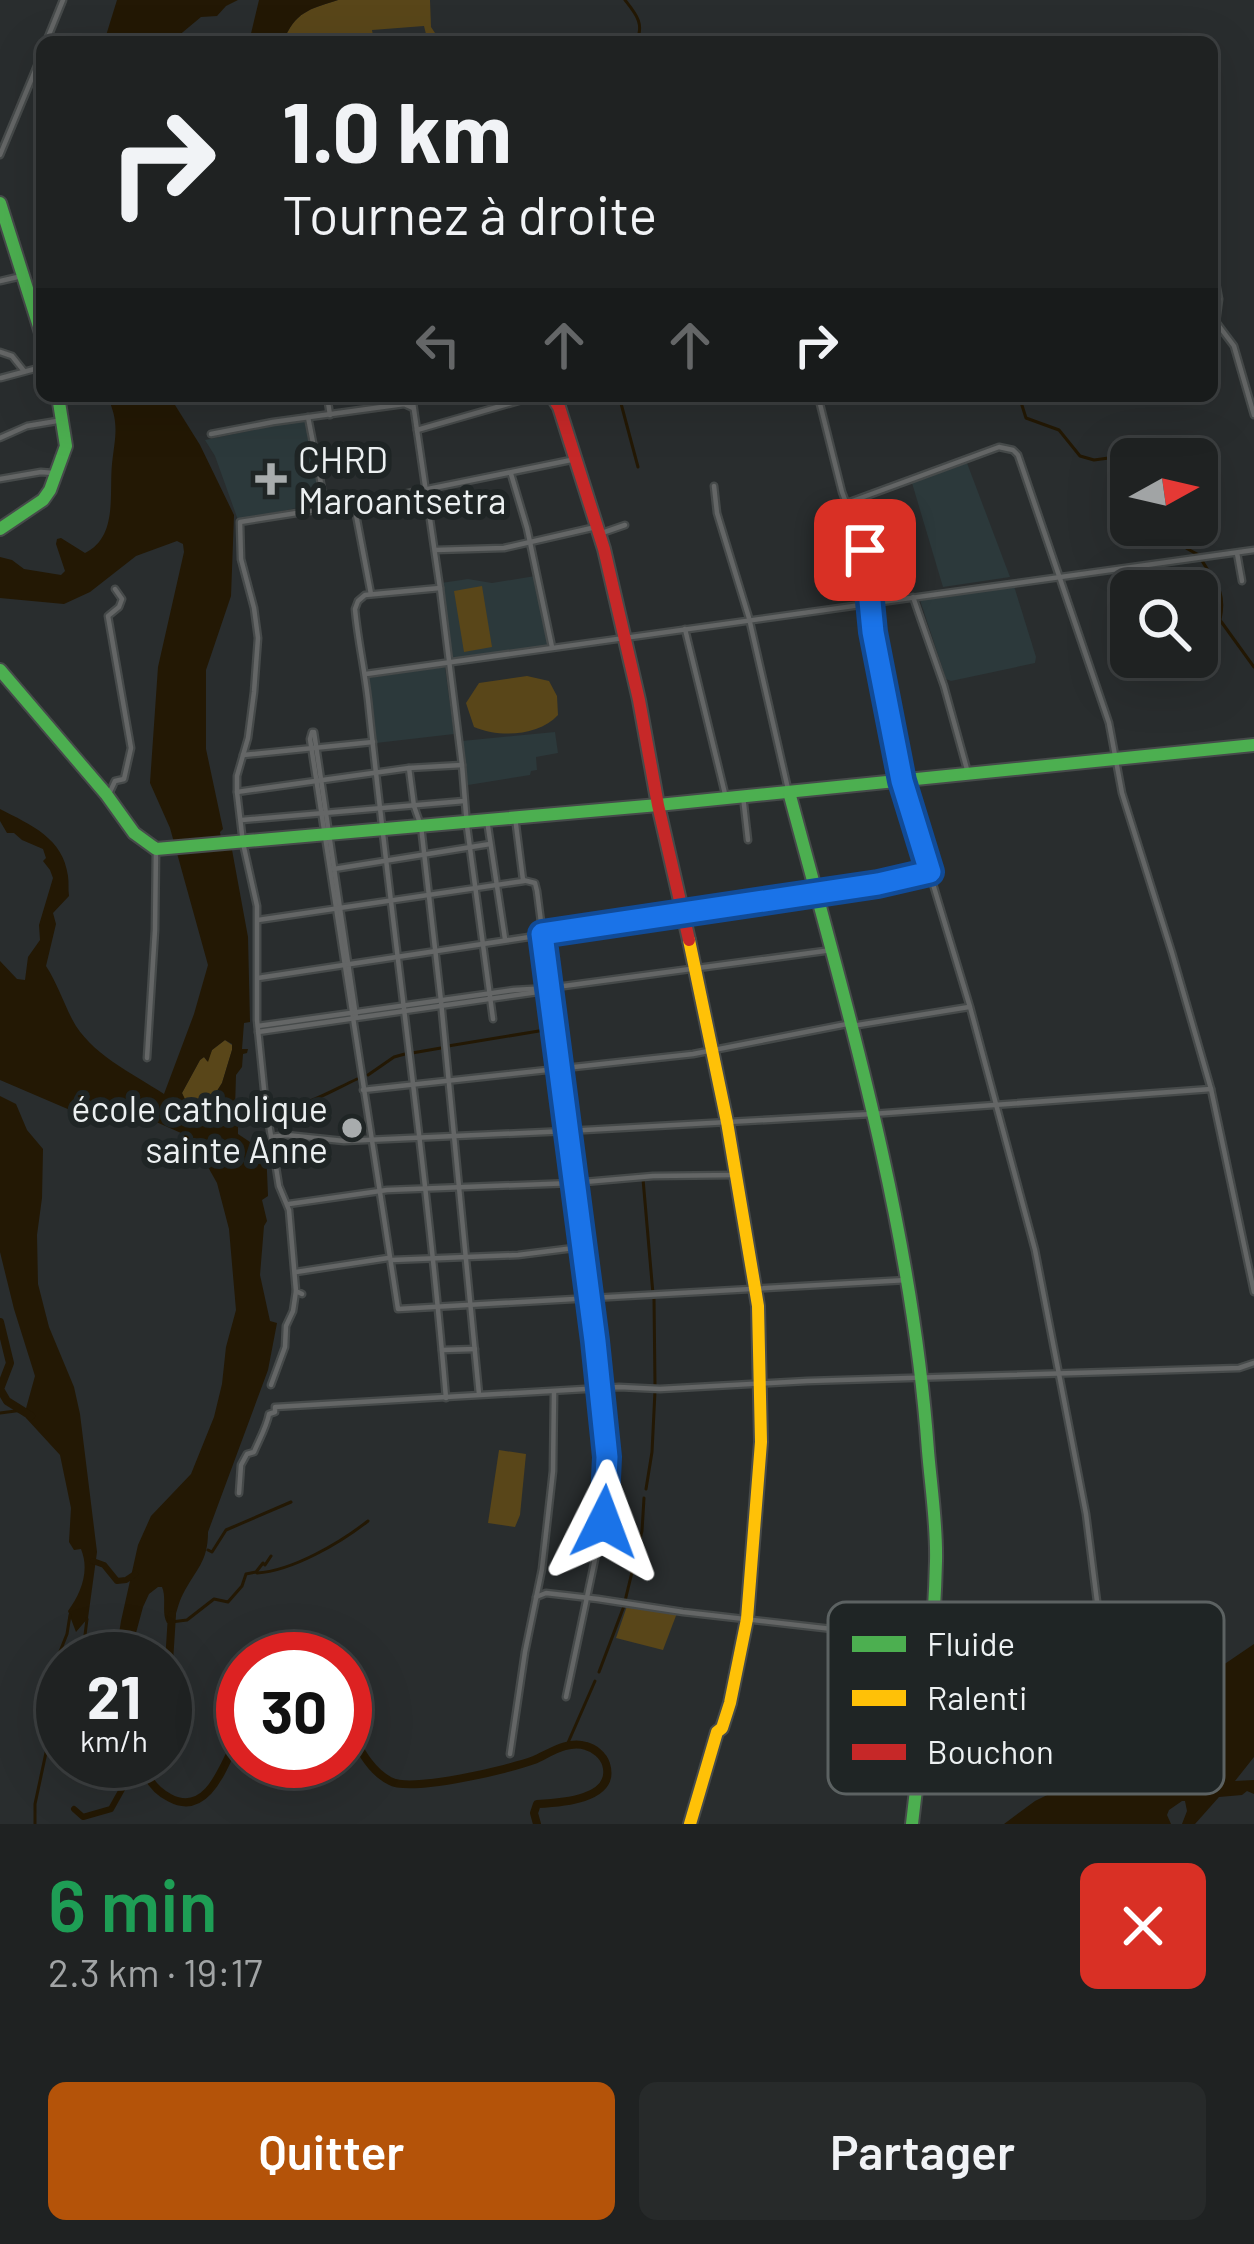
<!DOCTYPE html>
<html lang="fr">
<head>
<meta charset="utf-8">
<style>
  :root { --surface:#1f2222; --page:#272a2a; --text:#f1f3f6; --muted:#a1a4a5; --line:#3c3f40; --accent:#b45309 }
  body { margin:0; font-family:Barlow,sans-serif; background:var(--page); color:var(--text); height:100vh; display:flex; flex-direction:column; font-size:45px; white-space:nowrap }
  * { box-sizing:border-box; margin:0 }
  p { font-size:39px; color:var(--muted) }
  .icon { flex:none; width:66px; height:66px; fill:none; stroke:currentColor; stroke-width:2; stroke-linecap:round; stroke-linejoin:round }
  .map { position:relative; height:1824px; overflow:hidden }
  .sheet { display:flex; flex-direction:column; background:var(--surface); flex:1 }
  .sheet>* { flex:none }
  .hud { position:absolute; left:36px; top:36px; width:1182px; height:366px; border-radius:18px; box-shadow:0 12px 48px #0002,0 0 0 3px var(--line); background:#1f2222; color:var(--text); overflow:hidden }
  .needle { width:78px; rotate:82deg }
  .tools { position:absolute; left:1110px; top:438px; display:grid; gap:24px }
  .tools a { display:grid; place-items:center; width:108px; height:108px; border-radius:18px; background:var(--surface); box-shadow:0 12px 48px #0002,0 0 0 3px var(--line); font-size:60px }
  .speed { position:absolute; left:36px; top:1632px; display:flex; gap:24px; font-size:60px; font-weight:700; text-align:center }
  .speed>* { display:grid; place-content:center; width:156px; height:156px; border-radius:50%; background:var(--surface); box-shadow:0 12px 48px #0002,0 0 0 3px var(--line); line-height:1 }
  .speed small { font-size:30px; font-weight:400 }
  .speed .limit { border:18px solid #d22; background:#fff; color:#111 }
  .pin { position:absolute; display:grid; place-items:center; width:102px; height:102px; color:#fff; margin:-51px; border-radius:24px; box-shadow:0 6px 18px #0006 }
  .me { position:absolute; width:132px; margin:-66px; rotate:3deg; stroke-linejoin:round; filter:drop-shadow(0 0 9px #0008) }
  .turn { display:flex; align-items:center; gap:42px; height:252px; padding:0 48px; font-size:54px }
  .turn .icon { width:156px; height:156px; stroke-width:2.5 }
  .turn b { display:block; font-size:84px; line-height:102px }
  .lanes { display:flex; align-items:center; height:114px; padding:0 48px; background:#0003; justify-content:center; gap:60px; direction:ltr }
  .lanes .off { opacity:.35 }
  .round { display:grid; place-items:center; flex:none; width:126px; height:126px; border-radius:18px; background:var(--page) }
  .summary { display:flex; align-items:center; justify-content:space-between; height:204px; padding:0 48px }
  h1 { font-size:72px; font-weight:600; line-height:90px; color:#1e9e55 }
  .cta { display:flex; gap:24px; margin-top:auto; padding:24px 48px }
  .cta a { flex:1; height:138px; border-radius:18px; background:var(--accent); color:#fff; font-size:48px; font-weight:600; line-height:138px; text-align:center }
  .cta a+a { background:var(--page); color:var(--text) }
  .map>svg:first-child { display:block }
  .built { fill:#2c393b }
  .green { fill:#594619 }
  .water { fill:#231804; fill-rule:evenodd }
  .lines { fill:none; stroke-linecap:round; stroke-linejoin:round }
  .stream { stroke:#231804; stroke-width:3 }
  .canal { stroke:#231804; stroke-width:6 }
  .river { stroke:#231804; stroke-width:8 }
  .street-casing { stroke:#464a4a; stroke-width:9 }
  .fast-casing { stroke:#464a4a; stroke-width:16 }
  .slow-casing { stroke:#464a4a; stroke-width:16 }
  .jam-casing { stroke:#464a4a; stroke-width:16 }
  .street { stroke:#646666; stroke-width:4.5 }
  .fast { stroke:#4caf50; stroke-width:12 }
  .slow { stroke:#ffc107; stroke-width:12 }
  .jam { stroke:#c62828; stroke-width:12 }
  .route-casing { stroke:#114b97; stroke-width:30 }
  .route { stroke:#1a73e8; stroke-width:21 }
  .poi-dot { fill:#a8acad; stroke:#1f2525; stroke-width:4.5 }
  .labels { text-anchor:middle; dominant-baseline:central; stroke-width:12; stroke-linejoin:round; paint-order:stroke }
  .poi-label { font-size:36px; fill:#ecf0f1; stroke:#1f2525; text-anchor:start }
  .key { fill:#1f2525; stroke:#5c6262; stroke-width:3 }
  .key-label { font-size:33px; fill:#ecf0f1 }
</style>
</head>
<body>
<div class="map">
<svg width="1254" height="1824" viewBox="0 0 1254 1824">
  <rect width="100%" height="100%" fill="#292d2e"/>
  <!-- built -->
  <g class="built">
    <polygon points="306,419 323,500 321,503 238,520 215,456 205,440"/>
    <polygon points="967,463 1010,577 943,587 912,483"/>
    <polygon points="535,576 542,620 551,649 454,664 441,583 468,579 492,583"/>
    <polygon points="1014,586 1036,657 1035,663 951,681 946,679 920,600"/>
    <polygon points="445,667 454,734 376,743 367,678"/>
    <polygon points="555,732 558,753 536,757 537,770 531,771 530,775 468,785 462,741"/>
  </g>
  <!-- green -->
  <g class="green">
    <path d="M338,0H430L431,27L441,42H428L424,26L372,30L374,42H283C295,12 309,9 338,0Z"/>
    <polygon points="482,586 492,647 464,652 454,591"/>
    <path d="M527,676L549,681L557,696L558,715C539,736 500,738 474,727L466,703L479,683Z"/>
    <polygon points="225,1040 232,1045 232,1050 222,1083 208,1105 186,1103 182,1093 200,1060 204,1057 207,1061 212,1050"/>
    <polygon points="499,1450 526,1454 520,1515 515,1527 488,1523"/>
    <polygon points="627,1606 677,1613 663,1650 616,1638"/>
  </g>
  <!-- water -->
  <g class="water">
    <polygon points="117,0 238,0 226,6 217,16 201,17 171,42 104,42"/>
    <path d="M259,0H338C309,9 295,12 283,42H249Z"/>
    <path d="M107,396H172L175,405L200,445L234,515L231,596L206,670V749L223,829L220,832L221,838L230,839L248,937L250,1022L244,1023L242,1049H248L247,1053L243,1054L242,1067L236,1075L235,1108L230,1110V1121L238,1124V1134L259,1148H266L268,1196L262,1200L267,1221L264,1226L260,1275L270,1321L277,1323L268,1370L208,1532C208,1562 196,1569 183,1594C178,1603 177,1613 173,1622L167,1623C161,1612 167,1599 162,1587H158L149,1594L143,1607L129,1659H115L121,1621L138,1545L151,1516L191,1474L214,1417L222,1384L226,1347L236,1310L229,1229L217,1183L199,1151L181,1133L145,1117L77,1113L0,1080V961L17,979L25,980L28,957L40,940L39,925L53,878L50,870L43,861L46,858L43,849L22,840L14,833H7L0,821V809C31,825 63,838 68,876C69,883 68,889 69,896L53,913L56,924L46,966C57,983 63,1001 72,1019C90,1054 132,1073 164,1094L194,1014L208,965L170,828L150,783L158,667L184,552L183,544L177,541L136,556L90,592L64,604L0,598V557L12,560L24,569L61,575L65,571L56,544L57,539L61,538L85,553C118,537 109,494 112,464C115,436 120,423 107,396ZM225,1040L232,1044V1050L222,1083L208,1105L187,1103L182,1093L200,1060L204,1057L208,1062L212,1050Z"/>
    <path d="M0,1096L16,1104L27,1130L43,1149L42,1198L37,1235L38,1284L49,1327L74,1387L80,1414L97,1552L88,1618L76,1632L68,1611C81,1593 90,1571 81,1549L74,1550L69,1542L71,1508L60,1455L26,1418L25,1412L35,1376L14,1309L0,1252Z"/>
    <polygon points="1254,1644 1254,1757 1235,1781 1254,1780 1254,1794 1247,1791 1242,1795 1219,1797 1195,1824 1182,1824 1187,1811 1185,1801 1182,1801 1169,1810 1167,1815 1171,1824 1004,1824 1035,1801 1104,1767 1159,1730 1191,1698 1204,1678"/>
  </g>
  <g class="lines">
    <!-- stream -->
    <g class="stream">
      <path d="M625,0C636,14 645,24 636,42"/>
      <polyline points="619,396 638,467"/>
      <polyline points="1019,396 1026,418 1059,430 1080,456 1094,460 1116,457 1123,466 1121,487 1131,506"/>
      <path d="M1169,525C1179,545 1179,545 1199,555C1212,581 1227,587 1220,620L1254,667"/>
      <polyline points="448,1046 539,1031"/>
      <polyline points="412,1053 441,1048"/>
      <polyline points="368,1075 394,1057 405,1054"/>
      <path d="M235,1108C288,1118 311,1101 357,1079"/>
      <polyline points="643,1179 653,1294"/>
      <polyline points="654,1298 655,1386"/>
      <polyline points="0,1413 23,1410"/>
      <polyline points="646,1489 652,1452 655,1391"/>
      <polyline points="208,1550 212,1552 226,1530 291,1502"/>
      <path d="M257,1573C292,1571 340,1543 368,1521"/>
      <polyline points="625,1601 642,1531 644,1498"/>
      <polyline points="171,1622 187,1620 214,1599 228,1602 242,1586 246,1574 256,1572 263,1563 265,1565 271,1556"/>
      <polyline points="82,1659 87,1619"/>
      <polyline points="599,1672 624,1606"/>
      <polyline points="567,1745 595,1681"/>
      <polyline points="35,1824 35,1804 50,1734 55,1664 67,1634 70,1615"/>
    </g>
    <!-- canal -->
    <g class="canal">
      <polyline points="93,1561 104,1565 117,1581 126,1580 135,1574"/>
      <polyline points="74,1809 83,1817 111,1809 130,1775 143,1768"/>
    </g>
    <!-- river -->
    <g class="river">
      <polyline points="0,1322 10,1363 0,1389 7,1401 31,1416"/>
      <polyline points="165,1679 169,1662 172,1615"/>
      <path d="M345,1723C357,1743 368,1770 390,1781C411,1793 510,1769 534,1760C550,1753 568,1740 586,1746C594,1748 603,1755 606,1764C617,1800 559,1803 537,1804L534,1813L537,1824"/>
      <path d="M142,1761C146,1778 154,1790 170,1798C212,1820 227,1753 243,1728"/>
    </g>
    <!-- street casing -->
    <g class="street-casing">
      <g id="street">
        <polyline points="46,42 63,0"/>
        <polyline points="0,155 42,54"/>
        <polyline points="1212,262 1219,299 1216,322 1234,346 1254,415"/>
        <polyline points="0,281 22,276"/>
        <polyline points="0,352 12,356 24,371"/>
        <polyline points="1,378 42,367"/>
        <polyline points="327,396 330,415"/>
        <polyline points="412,396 440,588 462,765 467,826 493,1019"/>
        <polyline points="818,396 842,492 866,556 873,631 902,781 970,1007 1035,1250 1086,1514 1102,1641 1104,1660 1100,1668 1105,1704"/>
        <polyline points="308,417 324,499 322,506"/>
        <polyline points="417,430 536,396"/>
        <polyline points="211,434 273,422 404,404 413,408"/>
        <polyline points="0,438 27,426 63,420"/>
        <polyline points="511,474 527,528 552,647"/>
        <polyline points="0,479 41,472 53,473"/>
        <polyline points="714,486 717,513 749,618 788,789"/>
        <polyline points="847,503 999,447 1013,450 1018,455 1109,723 1122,793 1172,953 1211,1089 1254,1292"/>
        <polyline points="354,504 576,459"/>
        <polyline points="435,550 504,548 596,527 602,533 625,525"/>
        <polyline points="1237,553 1242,581"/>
        <path d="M440,588L365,595L358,601L355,609C358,643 366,675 369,709C393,938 427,1168 446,1398"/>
        <polyline points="913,597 944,686 968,773"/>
        <polyline points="685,629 726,798"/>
        <polyline points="366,674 1254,550"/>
        <polyline points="312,732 310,739 398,1309 907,1280"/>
        <polyline points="314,732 356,1017"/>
        <polyline points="243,755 373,742"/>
        <polyline points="409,768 414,806 421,826 441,1001 479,1394"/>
        <polyline points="237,792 409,768 462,765"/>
        <polyline points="108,796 115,781 124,779 131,748 108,616 119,607 122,599 115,589"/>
        <polyline points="743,796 748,840"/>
        <polyline points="515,817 523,880 535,883 537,891 595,1341 607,1458 603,1521 566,1697"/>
        <polyline points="242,820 464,801"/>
        <polyline points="487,820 505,939"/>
        <polyline points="334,869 490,844"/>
        <polyline points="258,920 524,881"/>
        <polyline points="258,978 866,886 930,872"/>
        <polyline points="258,1026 514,990 549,988"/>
        <polyline points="258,1032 545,991 549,988 832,950"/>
        <polyline points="147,1058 155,930 156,849"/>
        <polyline points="363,1090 693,1054 847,1024 852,1026 969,1007"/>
        <polyline points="272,1137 286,1135 344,1141 567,1131 872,1114 1211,1089"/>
        <polyline points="289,1204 387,1190 573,1183 653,1176 736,1175"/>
        <polyline points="392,1260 518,1255 582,1247"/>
        <polyline points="296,1272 388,1258"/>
        <polyline points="302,1294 296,1291 289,1210 279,1186 265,1099 257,1020 257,906 243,843 237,792 237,776 248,738 254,692 258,638 254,608 241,559 240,522 354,504 371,594"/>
        <polyline points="442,1350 475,1349"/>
        <polyline points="271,1385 285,1347 286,1326 293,1311 296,1291"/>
        <path d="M239,1493L241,1465L247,1454L254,1452C259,1440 267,1426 269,1414L275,1412V1407L619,1387L660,1389L807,1381L1239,1368L1254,1363"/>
        <polyline points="536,1597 546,1593 598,1599 683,1612 1104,1660"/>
        <polyline points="510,1754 525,1652 542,1569 553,1471 554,1392"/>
      </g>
    </g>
    <!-- fast casing -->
    <g class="fast-casing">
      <g id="fast">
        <polyline points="0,203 42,336"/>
        <polyline points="0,529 43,500 50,490 66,446 58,396"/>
        <polyline points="0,670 106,794 134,833 156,849 658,805 1254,745"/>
        <path d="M789,792C847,1008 912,1227 928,1451C931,1487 937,1525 936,1561C934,1649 922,1737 912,1824"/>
      </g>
    </g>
    <!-- slow casing -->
    <g class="slow-casing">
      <polyline id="slow" points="689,940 727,1122 758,1306 761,1442 747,1619 730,1703 722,1728 717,1732 690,1824"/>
    </g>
    <!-- jam casing -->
    <g class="jam-casing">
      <polyline id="jam" points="552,396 559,407 604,549 639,700 658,805 689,940"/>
    </g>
    <!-- street -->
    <use href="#street" class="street"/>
    <!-- fast -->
    <use href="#fast" class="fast"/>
    <!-- slow -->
    <use href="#slow" class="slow"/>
    <!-- jam -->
    <use href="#jam" class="jam"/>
  </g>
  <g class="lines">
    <!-- route casing -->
    <g class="route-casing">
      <polyline id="route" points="604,1522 607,1457 595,1341 542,934 878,884 930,872 902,781 873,632 865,550"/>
    </g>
    <!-- route -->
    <use href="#route" class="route"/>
  </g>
  <!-- markers -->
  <g class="poi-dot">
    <path d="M265 461h12v12h12v12h-12v12h-12v-12h-12v-12h12z"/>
    <circle cx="352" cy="1128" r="12"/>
  </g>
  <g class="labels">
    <!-- poi labels -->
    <g class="poi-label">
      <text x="298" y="458">CHRD<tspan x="298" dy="41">Maroantsetra</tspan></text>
      <text x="328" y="1107" text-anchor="end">école catholique<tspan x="328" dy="41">sainte Anne</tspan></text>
    </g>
  </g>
  <!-- legend -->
  <rect x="828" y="1602" width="396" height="192" rx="18" class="key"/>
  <rect x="852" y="1636" width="54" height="16" fill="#4caf50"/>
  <rect x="852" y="1690" width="54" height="16" fill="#ffc107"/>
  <rect x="852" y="1744" width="54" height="16" fill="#c62828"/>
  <g class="key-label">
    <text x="927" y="1656">Fluide</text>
    <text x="927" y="1710">Ralenti</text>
    <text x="927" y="1764">Bouchon</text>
  </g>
</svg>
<div class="tools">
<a><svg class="needle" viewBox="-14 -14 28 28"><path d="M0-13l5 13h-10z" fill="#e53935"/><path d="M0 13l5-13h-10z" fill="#a1a4a5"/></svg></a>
<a><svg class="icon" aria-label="search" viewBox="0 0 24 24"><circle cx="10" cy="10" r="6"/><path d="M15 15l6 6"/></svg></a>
</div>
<div class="speed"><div>21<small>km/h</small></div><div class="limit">30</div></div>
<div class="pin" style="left:865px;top:550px;background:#d93025"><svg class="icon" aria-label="arrive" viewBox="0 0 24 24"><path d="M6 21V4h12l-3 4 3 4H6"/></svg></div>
<svg class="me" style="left:604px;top:1522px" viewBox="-20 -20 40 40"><path d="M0-17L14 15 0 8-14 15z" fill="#1a73e8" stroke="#fff" stroke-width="4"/></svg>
<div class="hud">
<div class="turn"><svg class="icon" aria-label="right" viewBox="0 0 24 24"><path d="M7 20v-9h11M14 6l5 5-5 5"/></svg><div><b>1.0 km</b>Tournez à droite</div></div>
<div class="lanes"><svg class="icon off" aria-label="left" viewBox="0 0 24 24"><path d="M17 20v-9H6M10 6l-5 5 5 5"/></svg><svg class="icon off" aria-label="ahead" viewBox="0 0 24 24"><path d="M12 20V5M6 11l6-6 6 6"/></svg><svg class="icon off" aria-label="ahead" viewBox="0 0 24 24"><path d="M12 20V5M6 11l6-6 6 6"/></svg><svg class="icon" aria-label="right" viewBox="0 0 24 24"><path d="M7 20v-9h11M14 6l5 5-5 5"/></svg></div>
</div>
</div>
<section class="sheet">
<div class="summary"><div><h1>6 min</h1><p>2.3 km · 19:17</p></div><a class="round" style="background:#d93025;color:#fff"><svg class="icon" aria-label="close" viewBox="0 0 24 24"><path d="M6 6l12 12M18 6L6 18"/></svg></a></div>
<div class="cta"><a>Quitter</a><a>Partager</a></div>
</section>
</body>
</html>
